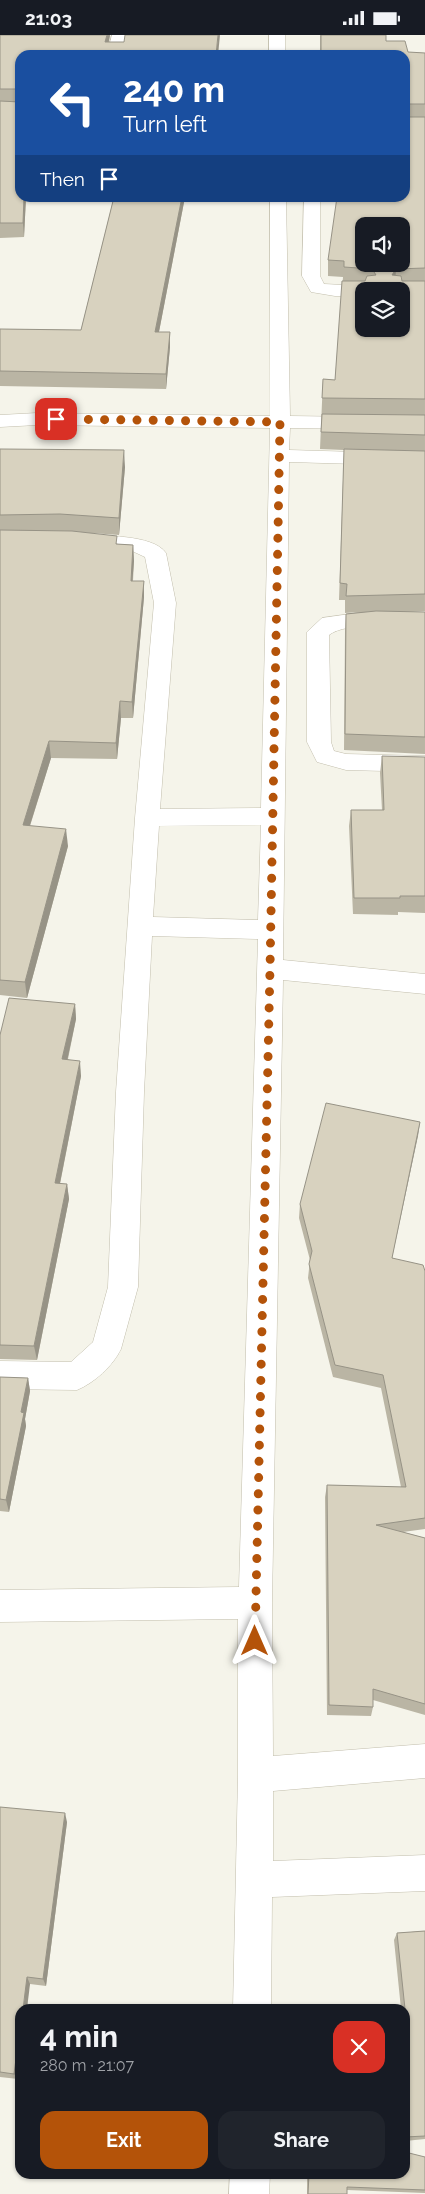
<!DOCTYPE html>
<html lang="en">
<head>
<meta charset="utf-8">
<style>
  :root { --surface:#171b24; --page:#20242c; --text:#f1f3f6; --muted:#9ea1a6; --accent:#b45309 }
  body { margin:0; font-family:Raleway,sans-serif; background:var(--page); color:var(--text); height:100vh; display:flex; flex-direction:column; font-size:19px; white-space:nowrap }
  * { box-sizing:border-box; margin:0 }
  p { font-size:16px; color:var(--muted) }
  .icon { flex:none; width:28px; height:28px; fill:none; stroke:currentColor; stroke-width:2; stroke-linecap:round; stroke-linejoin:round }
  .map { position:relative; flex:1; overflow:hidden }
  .drawer { position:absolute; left:15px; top:1969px; width:395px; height:175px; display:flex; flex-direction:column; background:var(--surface); border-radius:15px; box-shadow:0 1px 4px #0004 }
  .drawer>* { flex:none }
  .hud { position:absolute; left:15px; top:15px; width:395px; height:152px; border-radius:15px; box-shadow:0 1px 4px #0004; background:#1a4fa0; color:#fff; overflow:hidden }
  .tools { position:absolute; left:355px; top:182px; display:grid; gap:10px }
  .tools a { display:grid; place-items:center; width:55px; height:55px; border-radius:10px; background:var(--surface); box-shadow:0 1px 4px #0004; font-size:25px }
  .pin { position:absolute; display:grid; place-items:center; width:42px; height:42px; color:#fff; margin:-21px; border-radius:10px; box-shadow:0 2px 8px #0006 }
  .me { position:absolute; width:55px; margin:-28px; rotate:0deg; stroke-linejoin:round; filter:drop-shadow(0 0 4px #0008) }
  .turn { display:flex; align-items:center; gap:18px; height:105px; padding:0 25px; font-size:22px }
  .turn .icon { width:65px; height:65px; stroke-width:2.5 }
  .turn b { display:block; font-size:35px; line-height:42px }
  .then { display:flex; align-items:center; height:48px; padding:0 25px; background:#0003; gap:10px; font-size:19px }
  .round { display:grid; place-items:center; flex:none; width:52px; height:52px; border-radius:15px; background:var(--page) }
  .head { display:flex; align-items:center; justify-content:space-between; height:85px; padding:0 25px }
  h1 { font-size:30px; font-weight:700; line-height:38px }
  .button { display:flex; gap:10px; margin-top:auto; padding:10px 25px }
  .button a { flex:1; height:58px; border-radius:15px; background:var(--accent); color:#fff; font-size:20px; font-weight:700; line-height:58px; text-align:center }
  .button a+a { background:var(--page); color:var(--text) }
  .status { display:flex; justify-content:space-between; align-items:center; height:35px; padding:0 25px; background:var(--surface); direction:ltr }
  .status svg { height:14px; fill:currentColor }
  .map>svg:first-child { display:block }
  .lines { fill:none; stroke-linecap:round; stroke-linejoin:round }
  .minor-casing { stroke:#c2beac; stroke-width:1 }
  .minor { fill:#fff; fill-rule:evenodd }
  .wall { fill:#bab5a4 }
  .shaded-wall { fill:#979386 }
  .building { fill:#d8d2bf; stroke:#979386; fill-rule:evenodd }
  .route { stroke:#b45309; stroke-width:9; stroke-dasharray:0 16.2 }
</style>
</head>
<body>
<div class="status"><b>21:03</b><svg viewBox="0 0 49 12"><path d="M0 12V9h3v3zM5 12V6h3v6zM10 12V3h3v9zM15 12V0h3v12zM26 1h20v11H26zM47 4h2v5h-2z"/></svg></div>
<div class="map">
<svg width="425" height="2159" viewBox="0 0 425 2159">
  <rect width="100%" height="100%" fill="#f5f4ea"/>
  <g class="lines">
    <!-- minor casing -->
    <g class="minor-casing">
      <g id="minor">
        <polygon points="112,0 128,0 123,20 107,20"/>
        <rect x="269" y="0" width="16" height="20"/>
        <path d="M270,162H286L290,381L425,383V395L290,393L289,415L425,419V431L289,427L283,925L425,939V959L283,945L272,1568L273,1721L425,1709V1743L273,1756V1826L425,1820V1856L272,1862L271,1974H233L238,1740V1584L0,1587V1555L239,1552L258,904L152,901L144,1057L138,1252L121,1314C113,1331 94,1348 77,1355L0,1354V1326L71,1327L93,1307L108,1252L116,1057L135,783L154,568L145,522L132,516L80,512L73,511L70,506L73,501L80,500C101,501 153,499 166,518L176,568L160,774L261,773L270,393L37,390L0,392V380L37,378L270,381ZM261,790L258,885L153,882L159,791Z"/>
        <polygon points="304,162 320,162 320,241 324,249 364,251 370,252 373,256 364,256 364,261 335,261 311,257 302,241"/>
        <path d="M357,578H425V592C401,592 347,586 329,600L331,707L334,716L346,719L425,721V737L346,735L317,727L307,707V597L322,583Z"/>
        <polygon points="230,2139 270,2139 269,2159 229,2159"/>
      </g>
    </g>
    <!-- minor -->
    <use href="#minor" class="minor"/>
  </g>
  <!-- wall -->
  <g class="wall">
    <polygon points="0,0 110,0 109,7 124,7 220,0 20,20 26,162 24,202 0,203"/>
    <polygon points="320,0 386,0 386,6 408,17 425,18 425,576 404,577 425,577 425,719 344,715 345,596 346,579 360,577 345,578 345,565 339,565 344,415 320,414 323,344 335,345 343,242 328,241 328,225 405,20 320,20"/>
    <polygon points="114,162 185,162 159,297 170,297 170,312 166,354 0,351 0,294 81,295"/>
    <polygon points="0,414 125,432 119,500 92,498 118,509 133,510 134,526 133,546 144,546 144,562 133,683 121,683 117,724 51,723 30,791 68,811 27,963 0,960"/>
    <polygon points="382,721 425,722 425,878 398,877 398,880 353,879 349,791 351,775 382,775 380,738"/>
    <polygon points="75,969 76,984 68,1024 81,1041 60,1149 67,1149 69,1164 37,1325 0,1324 0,1000"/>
    <polygon points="420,1087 392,1223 425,1236 425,1494 403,1497 425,1503 425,1680 373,1665 373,1672 371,1681 327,1680 325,1462 327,1450 401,1452 381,1353 333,1342 308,1243 310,1225 299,1183 300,1169"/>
    <polygon points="0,1342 28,1343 30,1356 25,1384 26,1391 9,1477 0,1476"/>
    <polygon points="0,1772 67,1787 46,1951 30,1949 20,1974 20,2027 18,2044 0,2042"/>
    <polygon points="425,1896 425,2104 405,2106 405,1974 401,1974 394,1905 397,1898"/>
    <polygon points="425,2122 425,2158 347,2155 347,2159 307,2159 307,2139 405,2139"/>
  </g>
  <!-- shaded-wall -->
  <g class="shaded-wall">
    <polygon points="107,0 110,0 106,20 105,7"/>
    <polygon points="218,0 220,0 218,20 216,20"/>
    <polygon points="24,162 26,162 24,202 23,188"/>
    <polygon points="182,162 185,162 156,312 155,297"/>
    <polygon points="396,234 395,250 392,240"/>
    <polygon points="170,297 170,312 166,354 166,339"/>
    <polygon points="124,415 125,432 119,500 119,483"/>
    <polygon points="133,510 134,526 131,562 131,546"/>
    <polygon points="144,546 144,562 133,683 132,667"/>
    <polygon points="120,666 121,683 117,724 116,708"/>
    <polygon points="49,706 51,723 25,806 23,790"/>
    <polygon points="66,794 68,811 27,963 25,947"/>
    <polygon points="75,969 76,984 64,1040 62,1024"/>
    <polygon points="80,1026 81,1041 57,1163 55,1148"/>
    <polygon points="420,1087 418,1101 389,1237 392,1223"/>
    <polygon points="67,1149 69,1164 37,1325 34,1311"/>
    <polygon points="28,1343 30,1356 25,1384 26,1391 9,1477 6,1465 21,1377"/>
    <polygon points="65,1778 67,1787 46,1951 43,1944"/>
    <polygon points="27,1942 30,1949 27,1974 23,1974"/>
    <polygon points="20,1994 20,2027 18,2044 14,2039"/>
  </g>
  <!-- building -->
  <g class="building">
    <polygon points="0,0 107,0 105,7 124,7 125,0 218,0 216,20 20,20 20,54 0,54"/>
    <path d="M321,0H386V6H405L408,17L425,18V69H405V82H425V233L396,234L392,240L401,241L402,246H425V364L322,363L323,344L335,345L342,246H365L367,241L376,240L372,234L344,232V226L328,225L337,162H405V20H321ZM364,191H401V229H364ZM364,256H401V294H364Z"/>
    <polygon points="0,66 20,67 20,162 24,162 23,188 0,188"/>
    <polygon points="114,162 182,162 155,297 170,297 166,339 0,336 0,294 81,295"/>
    <polygon points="322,379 425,380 425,400 321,397"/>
    <polygon points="0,414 124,415 119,483 60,479 0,480"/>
    <polygon points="344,414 425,416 425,559 346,561 347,549 340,548"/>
    <polygon points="0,495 72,496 117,501 116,509 133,510 131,546 144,546 132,667 120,666 116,708 49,706 23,790 66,794 25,947 0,945"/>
    <polygon points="376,576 425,577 425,702 345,699 346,579"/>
    <polygon points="382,721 425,722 425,861 400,861 400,863 354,863 351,775 384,775"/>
    <polygon points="9,963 75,969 62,1024 80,1026 55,1148 67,1149 34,1311 0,1310 0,1000"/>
    <polygon points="326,1068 420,1087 392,1223 423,1230 425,1236 425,1483 376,1490 425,1503 425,1669 373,1654 373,1672 329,1670 327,1450 406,1452 383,1340 335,1330 309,1229 312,1216 300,1169"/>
    <polygon points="0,1342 28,1343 21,1377 24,1378 6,1465 0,1464"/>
    <polygon points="0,1772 65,1778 43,1944 27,1942 23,1974 20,1974 20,1994 14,2039 0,2037"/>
    <polygon points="425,1896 425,2101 405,2102 405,1993 407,1993 397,1898"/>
    <polygon points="405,2117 425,2122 425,2155 347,2152 347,2159 308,2159 309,2139 405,2139"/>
  </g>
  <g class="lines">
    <!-- route -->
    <polyline class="route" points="56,384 280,387 270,934 255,1606"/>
  </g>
</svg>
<div class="tools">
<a><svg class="icon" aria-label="sound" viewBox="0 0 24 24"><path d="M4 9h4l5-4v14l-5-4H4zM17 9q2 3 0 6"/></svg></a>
<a><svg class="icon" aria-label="layers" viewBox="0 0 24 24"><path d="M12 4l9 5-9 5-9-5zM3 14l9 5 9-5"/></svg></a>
</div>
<div class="pin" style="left:56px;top:384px;background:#d93025"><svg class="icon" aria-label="arrive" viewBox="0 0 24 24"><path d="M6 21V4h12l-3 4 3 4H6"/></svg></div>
<svg class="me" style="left:255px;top:1606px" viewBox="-20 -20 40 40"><path d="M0-17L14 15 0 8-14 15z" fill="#b45309" stroke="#fff" stroke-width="4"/></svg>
<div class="hud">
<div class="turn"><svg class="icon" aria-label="left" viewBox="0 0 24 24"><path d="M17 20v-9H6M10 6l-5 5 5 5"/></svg><div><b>240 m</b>Turn left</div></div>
<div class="then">Then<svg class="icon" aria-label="arrive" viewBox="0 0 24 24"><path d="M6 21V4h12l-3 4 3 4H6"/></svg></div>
</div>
<section class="drawer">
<div class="head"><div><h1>4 min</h1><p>280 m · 21:07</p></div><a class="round" style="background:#d93025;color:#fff"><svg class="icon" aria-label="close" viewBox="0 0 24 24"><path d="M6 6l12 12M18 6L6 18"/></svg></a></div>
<div class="button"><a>Exit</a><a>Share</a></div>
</section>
</div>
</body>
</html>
